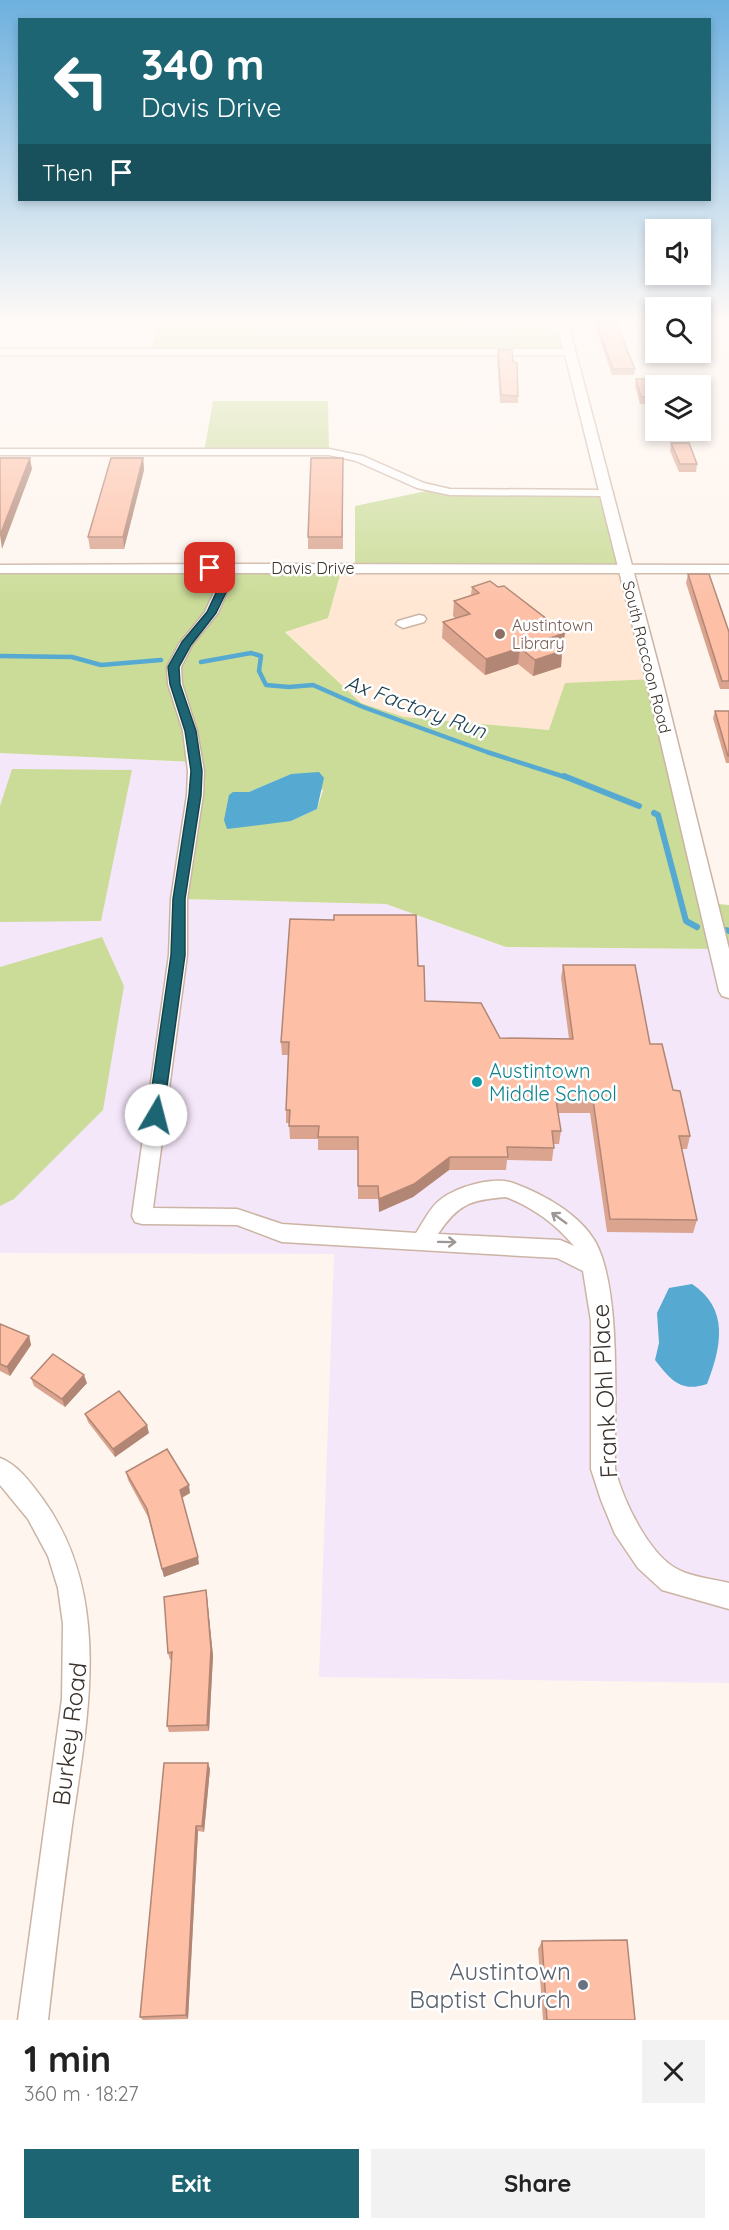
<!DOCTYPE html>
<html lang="en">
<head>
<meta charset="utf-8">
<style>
  :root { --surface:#fff; --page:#f2f2f2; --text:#222; --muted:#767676; --accent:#1e6574 }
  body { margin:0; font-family:Quicksand,sans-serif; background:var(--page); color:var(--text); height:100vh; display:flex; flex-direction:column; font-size:22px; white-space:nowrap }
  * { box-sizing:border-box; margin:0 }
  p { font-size:20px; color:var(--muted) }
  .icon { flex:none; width:33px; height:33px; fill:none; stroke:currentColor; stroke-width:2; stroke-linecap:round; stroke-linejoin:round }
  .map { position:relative; height:2020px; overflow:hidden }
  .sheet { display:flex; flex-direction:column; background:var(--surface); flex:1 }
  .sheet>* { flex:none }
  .hud { position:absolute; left:18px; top:18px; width:693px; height:183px; border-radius:0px; box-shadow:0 3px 9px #0003; background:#1e6574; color:#fff; overflow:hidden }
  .buttons { position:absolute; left:645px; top:219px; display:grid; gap:12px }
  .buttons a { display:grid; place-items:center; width:66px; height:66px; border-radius:0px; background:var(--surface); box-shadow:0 3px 9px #0003; font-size:30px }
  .pin { position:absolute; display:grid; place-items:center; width:51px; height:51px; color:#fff; margin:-26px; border-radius:12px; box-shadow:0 3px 9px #0006 }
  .me { position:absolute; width:66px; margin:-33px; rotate:8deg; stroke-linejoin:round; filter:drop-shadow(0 0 4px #0008) }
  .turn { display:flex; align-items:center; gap:21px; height:126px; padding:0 24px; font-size:27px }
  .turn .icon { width:78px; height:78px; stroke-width:2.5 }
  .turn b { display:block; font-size:42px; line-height:51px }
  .then { display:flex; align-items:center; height:57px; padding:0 24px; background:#0003; gap:12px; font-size:22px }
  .round { display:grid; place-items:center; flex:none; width:63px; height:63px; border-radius:0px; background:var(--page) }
  .headline { display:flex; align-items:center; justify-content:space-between; height:102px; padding:0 24px }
  h1 { font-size:36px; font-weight:800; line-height:45px }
  .button { display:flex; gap:12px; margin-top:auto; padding:12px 24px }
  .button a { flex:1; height:69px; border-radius:0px; background:var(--accent); color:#fff; font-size:24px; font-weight:800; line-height:69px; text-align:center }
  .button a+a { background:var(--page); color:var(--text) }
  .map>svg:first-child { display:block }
  .built { fill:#ffe7d4 }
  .education { fill:#f5e7fa }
  .green { fill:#cadc97; fill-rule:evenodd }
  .water { fill:#56a9d1 }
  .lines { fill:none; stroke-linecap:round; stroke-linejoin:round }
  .stream-far1 { stroke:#56a9d1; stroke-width:4.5 }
  .stream { stroke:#56a9d1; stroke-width:6 }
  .minor-casing { stroke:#cbb4a3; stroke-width:3 }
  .tertiary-casing { stroke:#cbb4a3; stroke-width:3 }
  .minor { fill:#fff; fill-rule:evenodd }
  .tertiary { fill:#fff; fill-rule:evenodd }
  .wall { fill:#daa48f }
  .shaded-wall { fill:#b18674 }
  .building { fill:#fdbfa6; stroke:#b18674; stroke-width:1.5 }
  .oneway { stroke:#9d9895 }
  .route { fill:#1e6574; stroke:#14424b; stroke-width:1.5 }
  .education-dot { fill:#8d6e63; stroke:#fff; stroke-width:2 }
  .culture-dot { fill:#0f9aa8; stroke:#fff; stroke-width:2 }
  .worship-dot { fill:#6b7280; stroke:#fff; stroke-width:2 }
  .labels { text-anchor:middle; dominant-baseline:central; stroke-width:5; stroke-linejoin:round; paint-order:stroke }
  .far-street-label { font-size:16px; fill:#3b322b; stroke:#fff }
  .far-education-label { font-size:16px; fill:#785e54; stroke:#fff; text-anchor:start }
  .culture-label { font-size:20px; fill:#0d838f; stroke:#fff; text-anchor:start }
  .water-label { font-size:21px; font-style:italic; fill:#193e4f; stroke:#fff }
  .near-street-label { font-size:24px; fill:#3b322b; stroke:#fff }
  .near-worship-label { font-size:24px; fill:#5b616d; stroke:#fff; text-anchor:end }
</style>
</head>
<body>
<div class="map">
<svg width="729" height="2020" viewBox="0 0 729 2020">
  <rect width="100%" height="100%" fill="#fef5ee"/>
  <!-- built -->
  <polygon class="built" points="342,568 626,569 654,679 549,730 404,717 361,703 285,631 328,618"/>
  <!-- education -->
  <polygon class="education" points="0,753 195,762 179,899 386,904 506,947 718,949 729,991 729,1683 319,1677 334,1254 0,1253"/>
  <!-- green -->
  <g class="green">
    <polygon points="158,323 461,323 462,326 562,326 570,352 150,352"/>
    <polygon points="213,401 328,401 329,452 204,452"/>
    <polygon points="436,489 607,493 626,569 355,568 355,506"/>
    <path d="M342,568L328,618L285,632L361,703L404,717L549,730L565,683L654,679L707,903L729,905V991L718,949L506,947L386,904L179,899L195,762L0,753V569ZM291,774L323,790L317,809L291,821L233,792H249Z"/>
    <polygon points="12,769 132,770 101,921 0,922 0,806"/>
    <polygon points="102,937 124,986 103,1110 14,1199 0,1206 0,967"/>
  </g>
  <!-- water -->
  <g class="water">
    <polygon points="319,772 324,778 317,809 291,821 227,829 224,820 229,795 233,792 249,792 291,774"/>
    <path d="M692,1284C729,1308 722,1346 707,1384C680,1393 670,1379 655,1360L659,1343L657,1313L669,1288Z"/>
  </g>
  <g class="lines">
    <!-- stream-far1 -->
    <g class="stream-far1">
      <polyline points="0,656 72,657 101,665 161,660"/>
      <polyline points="201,662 251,653 261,656 259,671 266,685 289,687 313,685 363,707 487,752 568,778"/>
    </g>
    <!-- stream -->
    <g class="stream">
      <polyline points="564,776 639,806"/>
      <polyline points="654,813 658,815 686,921 697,927"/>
      <polyline points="726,930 729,931"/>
    </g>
    <!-- minor casing -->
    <g class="minor-casing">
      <g id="minor">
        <polygon points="0,449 329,449 363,456 424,483 450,489 607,490 613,493 607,496 450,495 417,488 356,461 329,455 0,455"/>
        <path d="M230,564L729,565V573H235L218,613L192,645L181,667L182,684L197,731L204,771L203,795L187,899V955L153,1208L237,1209L282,1224L416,1233C423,1223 430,1207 440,1200C456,1187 493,1176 513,1183C543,1194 580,1214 596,1243C622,1293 614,1411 615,1469C623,1500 649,1556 679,1570C693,1577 713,1579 729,1583V1609L662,1590L638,1568L615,1534L601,1500L591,1469V1321L583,1271L557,1258L282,1242L237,1225L142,1224L135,1222L132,1216L169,955L171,899L187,795L188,771L183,731L168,684L167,667L179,644L205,612L223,573H0V565ZM506,1197C532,1207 556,1224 574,1246L560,1240L438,1234C458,1204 470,1200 506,1197Z"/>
        <polygon points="419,615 424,616 426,619 424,622 403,628 396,624 398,621"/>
        <path d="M0,1458C18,1465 31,1483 42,1498C113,1595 88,1715 72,1825C63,1890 55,1955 48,2020H18L62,1699L63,1624L58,1588L48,1556L28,1519L0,1485Z"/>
      </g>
    </g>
    <!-- tertiary casing -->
    <g class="tertiary-casing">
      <polygon id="tertiary" points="557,323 568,323 662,679 729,949 729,998 722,996 719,991 646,679 565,355 0,355 0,349 563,349"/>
    </g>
    <!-- minor -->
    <use href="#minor" class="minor"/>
    <!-- tertiary -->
    <use href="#tertiary" class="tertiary"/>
  </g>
  <!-- wall -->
  <g class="wall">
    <polygon points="594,323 616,323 635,369 634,375 612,375"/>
    <polygon points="498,350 513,362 518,396 518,403 500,403 497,357"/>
    <polygon points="636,379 656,388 656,404 640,404 635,386"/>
    <polygon points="671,443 697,464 696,472 679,472 670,451"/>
    <polygon points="143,458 144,470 124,549 90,549 88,537"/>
    <polygon points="343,458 343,549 308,549 308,537"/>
    <polygon points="688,574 729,632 729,689 720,689 686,583"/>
    <polygon points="472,587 563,649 561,650 562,651 561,667 533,676 518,664 485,675 442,638 443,622 456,619 453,616 454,601 471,595"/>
    <polygon points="715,711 729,711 729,763 726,763 713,718"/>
    <polygon points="563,965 650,1044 673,1090 690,1136 687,1149 682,1149 697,1220 693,1233 607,1232 590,1113 558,1113 561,1131 559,1144 554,1144 552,1161 507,1160 506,1170 449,1170 413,1197 379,1212 378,1199 358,1199 358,1150 318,1150 318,1139 290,1139 289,1123 286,1123 286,1110 288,1055 282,1055 281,1042 418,966 425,1001 500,1038 569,1039 561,978"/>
    <polygon points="0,1324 29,1336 31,1345 10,1376 0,1371"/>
    <polygon points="31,1378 87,1383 65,1407 34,1386"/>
    <polygon points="85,1414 149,1433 115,1457 88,1422"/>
    <polygon points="126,1472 190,1493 182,1498 199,1564 164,1577 148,1517 128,1480"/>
    <polygon points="206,1590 207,1597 213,1656 209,1731 169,1732 167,1726 172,1659 170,1660 168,1653"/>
    <polygon points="210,1769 204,1832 198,1831 188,2019 143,2020 140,2017"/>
    <polygon points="542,1941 635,2020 543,2020 538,1949"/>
  </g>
  <!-- shaded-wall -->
  <g class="shaded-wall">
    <polygon points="30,458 32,469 2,549 0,535"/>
    <polygon points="143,458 144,470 124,549 123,537"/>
    <polygon points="565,633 563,649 546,655 547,639"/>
    <polygon points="520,648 518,664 485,675 486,659"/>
    <polygon points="562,651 561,667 533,676 535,660"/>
    <polygon points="450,1157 449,1170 413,1197 379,1212 379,1199"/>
    <polygon points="29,1336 31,1345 10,1376 7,1367"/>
    <polygon points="84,1375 87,1383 65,1407 62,1399"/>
    <polygon points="147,1425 149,1433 115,1457 113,1449"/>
    <polygon points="189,1485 190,1493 181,1498 180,1490"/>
    <polygon points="198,1557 199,1564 164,1577 162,1569"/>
    <polygon points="206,1590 207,1597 213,1656 209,1731 207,1725"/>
    <polygon points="208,1763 210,1769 204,1832 202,1826"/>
    <polygon points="196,1826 198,1831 188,2019 186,2015"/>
  </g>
  <!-- building -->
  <g class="building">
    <polygon points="596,323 616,323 635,369 613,369"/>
    <polygon points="498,350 512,350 513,362 517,363 518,396 501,395"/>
    <polygon points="636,379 653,379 656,388 656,397 641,397"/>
    <polygon points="671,443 689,443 697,464 680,464"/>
    <polygon points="0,458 30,458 0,535"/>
    <polygon points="111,458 143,458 123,537 88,537"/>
    <polygon points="311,458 343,458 342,537 308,537"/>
    <polygon points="688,574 709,574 729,632 729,681 722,681"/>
    <polygon points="490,581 498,587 504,586 565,633 547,639 562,651 535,660 520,648 486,659 443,622 470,614 454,601 479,593 472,587"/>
    <polygon points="715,711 729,711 729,756 728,756"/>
    <polygon points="334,915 416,915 418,966 424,966 425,1001 481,1003 500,1038 573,1039 563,965 635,965 650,1044 662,1044 673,1090 680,1091 690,1136 679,1136 697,1220 610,1219 593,1100 556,1100 561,1131 552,1131 554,1148 507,1147 508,1157 450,1157 414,1184 379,1199 378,1186 358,1186 358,1137 318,1137 319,1126 289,1126 290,1110 286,1110 289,1042 281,1042 290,919 334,920"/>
    <polygon points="0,1324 29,1336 7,1367 0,1364"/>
    <polygon points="53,1354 84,1375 62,1399 31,1378"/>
    <polygon points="119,1391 147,1425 113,1449 85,1414"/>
    <polygon points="167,1449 189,1485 180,1490 198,1557 162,1569 147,1509 126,1472"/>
    <polygon points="206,1590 211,1649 207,1725 167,1726 172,1652 168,1653 164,1597"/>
    <polygon points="164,1763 208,1763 202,1826 196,1826 186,2015 140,2017"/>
    <polygon points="627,1940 635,2020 547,2020 542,1941"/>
  </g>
  <!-- one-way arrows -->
  <defs><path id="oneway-shaft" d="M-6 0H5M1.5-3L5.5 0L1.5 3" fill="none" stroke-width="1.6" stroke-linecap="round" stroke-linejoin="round" transform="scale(1.5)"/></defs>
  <g class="oneway">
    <use href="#oneway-shaft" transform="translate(559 1218) rotate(-144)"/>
    <use href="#oneway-shaft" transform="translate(447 1242) rotate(1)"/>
  </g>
  <!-- sky -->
  <linearGradient id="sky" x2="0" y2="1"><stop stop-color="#6db0df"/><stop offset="0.53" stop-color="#fffaf7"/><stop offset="1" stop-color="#fffaf7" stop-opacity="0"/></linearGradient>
  <rect width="729" height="606" fill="url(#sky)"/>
  <!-- route -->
  <polygon class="route" points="210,565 230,565 234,568 232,580 216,613 191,645 179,667 180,684 196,731 202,771 201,795 185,899 185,955 163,1115 161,1119 151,1119 148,1115 171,955 173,899 189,795 191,771 185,731 170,684 168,667 182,642 207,612 222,580 224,571 207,570 207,566"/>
  <!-- markers -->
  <circle class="education-dot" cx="500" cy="634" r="6"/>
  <circle class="culture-dot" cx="477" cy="1082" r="6"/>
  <circle class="worship-dot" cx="583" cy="1985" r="6"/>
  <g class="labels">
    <!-- far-street labels -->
    <g class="far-street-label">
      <text x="313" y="568">Davis Drive</text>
      <text transform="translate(647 657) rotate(76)">South Raccoon Road</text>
    </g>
    <!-- far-education labels -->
    <g class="far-education-label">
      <text x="512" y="625">Austintown<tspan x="512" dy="18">Library</tspan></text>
    </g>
    <!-- culture labels -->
    <g class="culture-label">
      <text x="489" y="1070">Austintown<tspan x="489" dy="23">Middle School</tspan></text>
    </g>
    <!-- water labels -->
    <g class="water-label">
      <text transform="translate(416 706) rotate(20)">Ax Factory Run</text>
    </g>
    <!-- near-street labels -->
    <g class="near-street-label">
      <text transform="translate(604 1391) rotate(-93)">Frank Ohl Place</text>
      <text transform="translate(69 1734) rotate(-83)">Burkey Road</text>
    </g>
    <!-- near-worship labels -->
    <g class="near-worship-label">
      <text x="571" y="1971">Austintown<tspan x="571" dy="28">Baptist Church</tspan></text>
    </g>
  </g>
</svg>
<div class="buttons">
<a><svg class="icon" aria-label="sound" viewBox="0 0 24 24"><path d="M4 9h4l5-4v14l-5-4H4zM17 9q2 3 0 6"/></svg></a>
<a><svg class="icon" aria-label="search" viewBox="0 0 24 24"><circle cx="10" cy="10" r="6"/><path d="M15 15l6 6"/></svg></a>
<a><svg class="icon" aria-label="layers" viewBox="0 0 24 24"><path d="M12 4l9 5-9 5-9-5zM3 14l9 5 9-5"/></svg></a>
</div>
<div class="pin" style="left:210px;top:568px;background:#d93025"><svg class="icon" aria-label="arrive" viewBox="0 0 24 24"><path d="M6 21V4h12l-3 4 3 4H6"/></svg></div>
<svg class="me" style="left:156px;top:1115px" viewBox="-20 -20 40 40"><circle r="19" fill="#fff"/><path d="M0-13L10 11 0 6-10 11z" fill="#1e6574"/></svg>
<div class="hud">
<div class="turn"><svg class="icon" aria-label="left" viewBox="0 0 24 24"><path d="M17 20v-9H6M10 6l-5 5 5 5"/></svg><div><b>340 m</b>Davis Drive</div></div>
<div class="then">Then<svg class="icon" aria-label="arrive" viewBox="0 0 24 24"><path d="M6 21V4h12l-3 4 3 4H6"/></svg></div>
</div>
</div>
<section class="sheet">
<div class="headline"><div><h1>1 min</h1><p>360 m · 18:27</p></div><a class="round"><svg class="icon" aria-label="close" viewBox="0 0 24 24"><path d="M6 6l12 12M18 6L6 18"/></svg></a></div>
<div class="button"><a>Exit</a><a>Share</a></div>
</section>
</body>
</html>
